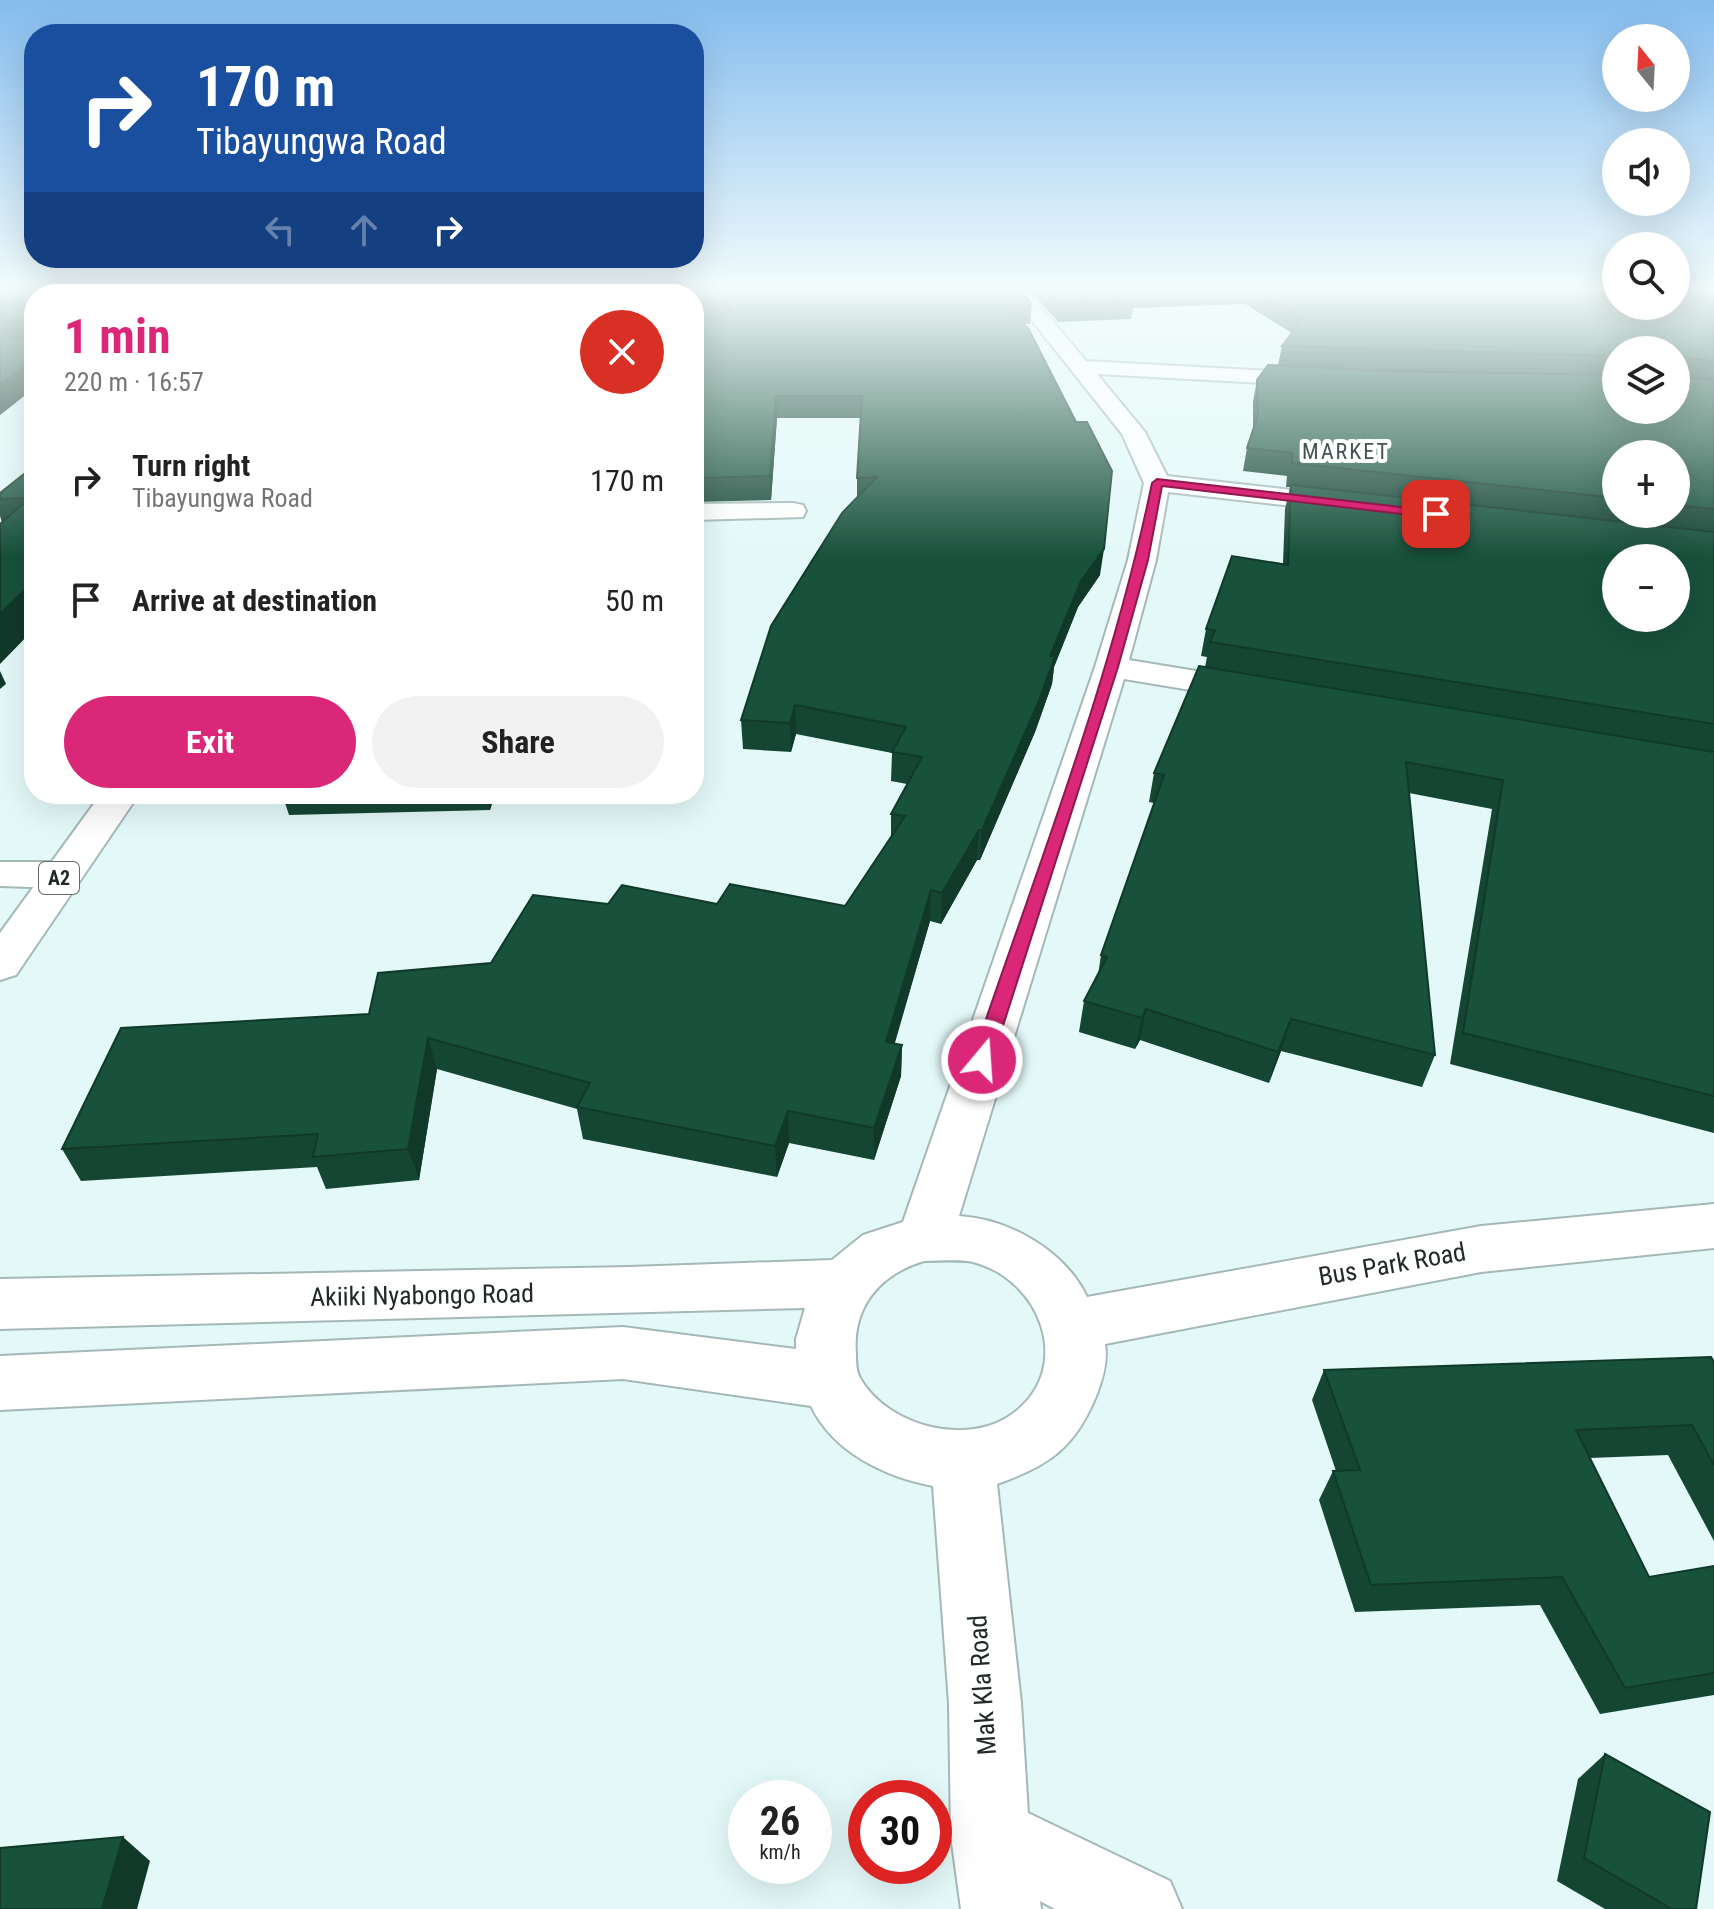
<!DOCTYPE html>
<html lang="en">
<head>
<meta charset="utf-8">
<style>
  :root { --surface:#fff; --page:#f2f2f2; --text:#222; --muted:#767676; --accent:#db2777 }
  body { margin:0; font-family:"Roboto Condensed",sans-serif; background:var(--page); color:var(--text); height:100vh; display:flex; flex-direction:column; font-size:30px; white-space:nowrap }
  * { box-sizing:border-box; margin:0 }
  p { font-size:26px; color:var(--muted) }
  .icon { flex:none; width:44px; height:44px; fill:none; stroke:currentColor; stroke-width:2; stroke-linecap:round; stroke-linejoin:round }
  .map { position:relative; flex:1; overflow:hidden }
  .sheet { position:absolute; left:24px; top:284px; width:680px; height:520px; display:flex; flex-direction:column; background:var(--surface); border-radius:32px; box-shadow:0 8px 32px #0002 }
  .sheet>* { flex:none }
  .guide { position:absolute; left:24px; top:24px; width:680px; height:244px; border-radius:32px; box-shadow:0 8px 32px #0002; background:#1a4fa0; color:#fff; overflow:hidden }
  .needle { width:52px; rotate:342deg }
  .tools { position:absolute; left:1602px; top:24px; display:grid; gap:16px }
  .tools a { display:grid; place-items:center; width:88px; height:88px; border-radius:50%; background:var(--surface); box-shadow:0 8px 32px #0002; font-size:40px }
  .speed { position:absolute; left:728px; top:1780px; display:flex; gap:16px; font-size:40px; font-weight:700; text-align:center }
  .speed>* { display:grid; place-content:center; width:104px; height:104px; border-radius:50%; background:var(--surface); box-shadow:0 8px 32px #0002; line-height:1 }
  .speed small { font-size:20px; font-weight:400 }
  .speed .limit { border:12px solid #d22; background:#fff; color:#111 }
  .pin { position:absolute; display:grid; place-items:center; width:68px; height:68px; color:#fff; margin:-34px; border-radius:16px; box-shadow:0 4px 12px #0006 }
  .me { position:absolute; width:88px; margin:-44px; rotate:18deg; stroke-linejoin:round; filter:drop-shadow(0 0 6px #0008) }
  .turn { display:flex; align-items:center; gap:28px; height:168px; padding:0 40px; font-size:36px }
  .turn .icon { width:104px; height:104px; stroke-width:2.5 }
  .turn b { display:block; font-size:56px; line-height:68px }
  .lanes { display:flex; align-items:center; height:76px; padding:0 40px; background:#0003; justify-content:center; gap:40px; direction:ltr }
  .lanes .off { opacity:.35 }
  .round { display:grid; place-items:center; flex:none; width:84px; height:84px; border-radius:42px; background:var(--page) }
  .headline { display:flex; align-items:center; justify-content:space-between; height:136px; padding:0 40px }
  h1 { font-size:48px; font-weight:700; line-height:60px; color:var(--accent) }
  .action { display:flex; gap:16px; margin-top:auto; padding:16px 40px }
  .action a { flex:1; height:92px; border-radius:48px; background:var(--accent); color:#fff; font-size:32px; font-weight:700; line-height:92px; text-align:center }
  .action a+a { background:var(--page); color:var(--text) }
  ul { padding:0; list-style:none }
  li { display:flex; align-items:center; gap:24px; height:120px; padding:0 40px }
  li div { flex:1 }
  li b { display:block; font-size:30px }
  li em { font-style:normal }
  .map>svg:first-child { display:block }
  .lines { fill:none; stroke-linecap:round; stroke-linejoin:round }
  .minor-casing { stroke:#a4b9b7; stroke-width:4 }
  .major-casing { stroke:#a4b9b7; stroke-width:4 }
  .minor { fill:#fff; fill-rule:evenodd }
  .major { fill:#fff; fill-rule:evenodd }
  .wall { fill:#154634; fill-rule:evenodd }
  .shaded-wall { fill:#11392a }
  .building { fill:#18513c; stroke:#11392a; stroke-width:2; fill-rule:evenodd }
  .route { fill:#db2777; stroke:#8e194d; stroke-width:2 }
  .labels { text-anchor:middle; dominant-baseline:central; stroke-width:8; stroke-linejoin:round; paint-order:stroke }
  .shield { fill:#fff; stroke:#646969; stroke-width:2 }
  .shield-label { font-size:20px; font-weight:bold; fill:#212929 }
  .far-quarter-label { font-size:22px; letter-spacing:2px; fill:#425453; stroke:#fff }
  .near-street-label { font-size:26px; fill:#212929; stroke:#fff }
</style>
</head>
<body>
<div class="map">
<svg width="1714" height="1909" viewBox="0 0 1714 1909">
  <rect width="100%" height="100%" fill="#e3f9f8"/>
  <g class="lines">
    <!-- minor casing -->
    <g class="minor-casing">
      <g id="minor">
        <path d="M1006,288H1025L1086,361L1326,374L1329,379L1318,386L1097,374L1145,432L1167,476L1346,496L1355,498L1359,504L1355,510L1346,512L1168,492L1156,560L1129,660L1251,680L1263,683L1268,690L1263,697L1251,700L1124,679L959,1216C1010,1219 1065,1251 1087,1297L1481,1226L1714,1204V1248L1481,1272L1105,1344C1108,1361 1103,1378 1097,1394C1075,1448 1050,1465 997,1484L1021,1703L1028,1813L1170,1881L1182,1909H1055L1040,1901L1041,1909H961L951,1836L949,1703L933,1486C885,1477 833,1452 811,1406L623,1379L0,1410V1356L623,1327L796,1349V1339L805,1308L0,1329V1279L630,1267L832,1260L863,1235L903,1222L1095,667L1128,560L1144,483L1122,434ZM924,1261C940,1261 957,1259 973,1262C1040,1279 1074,1366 1015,1412C970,1448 888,1427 860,1378C856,1371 856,1362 856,1354C852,1307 880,1274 924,1261Z"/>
        <polygon points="793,503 803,505 806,511 803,517 694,520 694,504"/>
        <polygon points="0,862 61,862 75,866 81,875 75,884 61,888 0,886"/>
      </g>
    </g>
    <!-- major casing -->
    <g class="major-casing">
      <g id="major">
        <polygon points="481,288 499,288 495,294 477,294"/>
        <polygon points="101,794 139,794 16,975 0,980 0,933"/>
      </g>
    </g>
    <!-- minor -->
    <use href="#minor" class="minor"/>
    <!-- major -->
    <use href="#major" class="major"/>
  </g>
  <!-- wall -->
  <g class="wall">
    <polygon points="0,288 180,288 172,294 34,294 34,388 0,415"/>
    <path d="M1028,288H1714V1133L1450,1064L1492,809L1409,793L1435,1055L1422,1087L1281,1051L1269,1083L1140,1040L1135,1049L1079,1032L1084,1001L1098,975L1101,955L1154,803L1149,802L1154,773L1205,667L1207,657L1201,656L1206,629L1283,564L1285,509L1290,487H1286L1287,476L1243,471L1247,448L1253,429V402L1257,380L1278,365L1282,346L1292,333L1245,304L1133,308L1131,319L1058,322ZM1616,350H1676L1616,410ZM1616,454H1676V514H1616Z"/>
    <polygon points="694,294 1032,304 1030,324 1023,324 1100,575 1078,607 1054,667 1052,684 1035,732 980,860 977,860 941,924 930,921 894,1044 902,1045 901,1076 874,1160 789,1143 777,1177 583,1139 577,1109 437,1069 419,1180 326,1189 317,1167 81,1181 62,1149 369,1014 491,963 608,904 845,906 891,837 891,814 907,784 891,781 892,753 796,734 791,752 743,749 741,720 857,498 857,478 861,418 777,418 771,500 694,502"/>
    <polygon points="34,466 34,629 0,516 0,493"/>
    <polygon points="282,794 495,794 490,810 289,815"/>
    <polygon points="1714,1362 1714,1541 1668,1455 1590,1458 1649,1577 1714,1566 1714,1695 1600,1714 1540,1605 1355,1612 1319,1500 1333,1471 1336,1471 1312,1400 1324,1370"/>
    <polygon points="1605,1754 1696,1909 1605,1909 1557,1881 1578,1779"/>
  </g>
  <!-- shaded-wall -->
  <g class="shaded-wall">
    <polygon points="147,288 180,288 172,294 140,294"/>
    <polygon points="382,288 401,288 397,294 377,294"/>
    <polygon points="34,360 34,388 0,415 0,385"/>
    <polygon points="776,396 777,418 771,500 770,476"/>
    <polygon points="1104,549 1100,575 1078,607 1054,667 1052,684 1035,732 980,860 982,830 1050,656 1081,581"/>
    <polygon points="34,581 34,629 0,664 0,614"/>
    <polygon points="0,671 6,684 0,689"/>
    <polygon points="795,705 796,734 791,752 790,723"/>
    <polygon points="487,794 495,794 490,810"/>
    <polygon points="979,830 977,860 941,924 942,893"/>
    <polygon points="931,890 930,921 886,1074 886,1042"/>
    <polygon points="1146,1009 1140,1040 1135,1049 1142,1018"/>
    <polygon points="1291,1019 1281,1051 1269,1083 1278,1052"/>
    <polygon points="428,1038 437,1069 419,1180 408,1149"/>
    <polygon points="902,1045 901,1076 874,1160 874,1128"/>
    <polygon points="788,1111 789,1143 777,1177 775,1146"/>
    <polygon points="123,1837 150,1861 137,1909 102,1909"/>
  </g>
  <!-- building -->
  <g class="building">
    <polygon points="9,288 147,288 140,294 34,294 34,360 0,385 0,337 28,338 28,322 0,321 0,301 2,300 0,300 0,291"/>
    <polygon points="255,288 382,288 377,294 248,294"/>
    <polygon points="533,288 1019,288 1032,304 1000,306 1028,328 1076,422 1087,422 1112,471 1104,549 1081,581 1050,656 1055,656 1038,703 982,830 979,830 942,893 931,890 886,1042 902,1045 874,1128 788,1111 775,1146 577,1107 590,1083 428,1038 408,1149 313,1157 318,1134 62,1149 121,1028 369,1014 378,973 491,963 533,895 608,904 622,885 717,904 730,884 845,906 905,816 891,814 922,757 892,752 906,727 795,705 790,723 741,720 771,626 842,513 877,477 857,478 862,396 776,396 770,476 694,478 694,318 720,319 733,309 720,302 694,302 694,294 531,294"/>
    <polygon points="1046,288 1152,288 1122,289 1134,300 1059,303"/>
    <polygon points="1254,288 1616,288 1616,306 1676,306 1676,288 1714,288 1714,361 1685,358 1681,361 1682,377 1714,380 1714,509 1676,505 1676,454 1616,454 1616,498 1292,463 1292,453 1247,448 1258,415 1257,380 1268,365 1386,371 1616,375 1616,410 1676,410 1676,350 1616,350 1616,356 1282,346 1303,318"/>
    <polygon points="34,466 34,581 0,614 0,524 30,498 0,499 0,493"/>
    <path d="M1291,485L1714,532V724L1210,642L1215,630L1206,629L1232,556L1288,565ZM1616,558H1676V618H1616Z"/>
    <polygon points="1199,666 1714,752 1714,1096 1463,1033 1503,780 1406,762 1435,1055 1291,1019 1278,1052 1146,1009 1142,1018 1084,1001 1107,957 1101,955 1164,775 1154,773"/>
    <polygon points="1711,1357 1714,1362 1714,1465 1692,1425 1576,1430 1649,1577 1714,1566 1714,1673 1625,1688 1562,1577 1371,1585 1333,1471 1360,1470 1324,1370"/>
    <polygon points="1605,1754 1710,1812 1696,1909 1672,1909 1584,1858"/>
    <polygon points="123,1837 102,1909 0,1909 0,1848"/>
  </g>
  <!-- sky -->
  <linearGradient id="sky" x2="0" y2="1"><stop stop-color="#84bcee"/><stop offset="0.52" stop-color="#f2fcfc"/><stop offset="1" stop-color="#f2fcfc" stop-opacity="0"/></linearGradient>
  <rect width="1714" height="556" fill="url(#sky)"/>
  <!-- route -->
  <path class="route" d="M1157,479L1436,511L1441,514L1436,518L1162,486L1148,560L1118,667L992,1060L982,1067L975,1065L972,1060C1036,871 1112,678 1152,483Z"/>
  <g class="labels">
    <!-- shield labels -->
    <rect class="shield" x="39" y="862" width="40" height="32" rx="6"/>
    <g class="shield-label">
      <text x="59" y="878">A2</text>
    </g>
    <!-- far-quarter labels -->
    <g class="far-quarter-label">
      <text x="1346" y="451">MARKET</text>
    </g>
    <!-- near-street labels -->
    <g class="near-street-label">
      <text transform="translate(1392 1264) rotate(-10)">Bus Park Road</text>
      <text transform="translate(422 1295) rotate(-1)">Akiiki Nyabongo Road</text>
      <text transform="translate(982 1685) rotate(-94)">Mak Kla Road</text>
    </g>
  </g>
</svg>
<div class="tools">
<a><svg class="needle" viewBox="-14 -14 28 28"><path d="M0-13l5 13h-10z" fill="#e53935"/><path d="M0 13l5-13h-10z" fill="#767676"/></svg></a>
<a><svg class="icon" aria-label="sound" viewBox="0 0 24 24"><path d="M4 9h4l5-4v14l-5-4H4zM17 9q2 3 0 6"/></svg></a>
<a><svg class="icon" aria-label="search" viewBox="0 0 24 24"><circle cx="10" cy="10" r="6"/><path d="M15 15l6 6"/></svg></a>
<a><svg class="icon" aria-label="layers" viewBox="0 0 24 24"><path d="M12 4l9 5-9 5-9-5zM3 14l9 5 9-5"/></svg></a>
<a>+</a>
<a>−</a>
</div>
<div class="speed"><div>26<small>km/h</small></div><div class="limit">30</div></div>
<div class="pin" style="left:1436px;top:514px;background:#d93025"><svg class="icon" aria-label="arrive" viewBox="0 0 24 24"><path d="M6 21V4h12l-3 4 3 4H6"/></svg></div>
<svg class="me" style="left:982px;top:1060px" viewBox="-20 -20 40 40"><circle r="17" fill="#db2777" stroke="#fff" stroke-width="3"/><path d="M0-11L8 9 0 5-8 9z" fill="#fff"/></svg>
<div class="guide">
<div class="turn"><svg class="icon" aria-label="right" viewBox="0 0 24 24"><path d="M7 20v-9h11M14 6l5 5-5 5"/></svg><div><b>170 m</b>Tibayungwa Road</div></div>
<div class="lanes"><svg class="icon off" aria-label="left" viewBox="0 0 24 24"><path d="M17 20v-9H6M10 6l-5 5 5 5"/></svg><svg class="icon off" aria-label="ahead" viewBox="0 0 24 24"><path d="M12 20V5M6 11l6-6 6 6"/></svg><svg class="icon" aria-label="right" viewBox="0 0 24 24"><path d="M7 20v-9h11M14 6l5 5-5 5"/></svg></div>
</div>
<section class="sheet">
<div class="headline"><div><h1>1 min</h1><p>220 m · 16:57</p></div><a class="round" style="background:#d93025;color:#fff"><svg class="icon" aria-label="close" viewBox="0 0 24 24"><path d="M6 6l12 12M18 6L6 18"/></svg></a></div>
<ul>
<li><svg class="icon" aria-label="right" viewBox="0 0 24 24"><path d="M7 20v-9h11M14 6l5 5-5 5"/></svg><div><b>Turn right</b><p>Tibayungwa Road</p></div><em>170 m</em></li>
<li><svg class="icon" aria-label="arrive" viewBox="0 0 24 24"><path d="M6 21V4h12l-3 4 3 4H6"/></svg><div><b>Arrive at destination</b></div><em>50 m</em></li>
</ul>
<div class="action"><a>Exit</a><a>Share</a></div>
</section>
</div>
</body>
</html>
